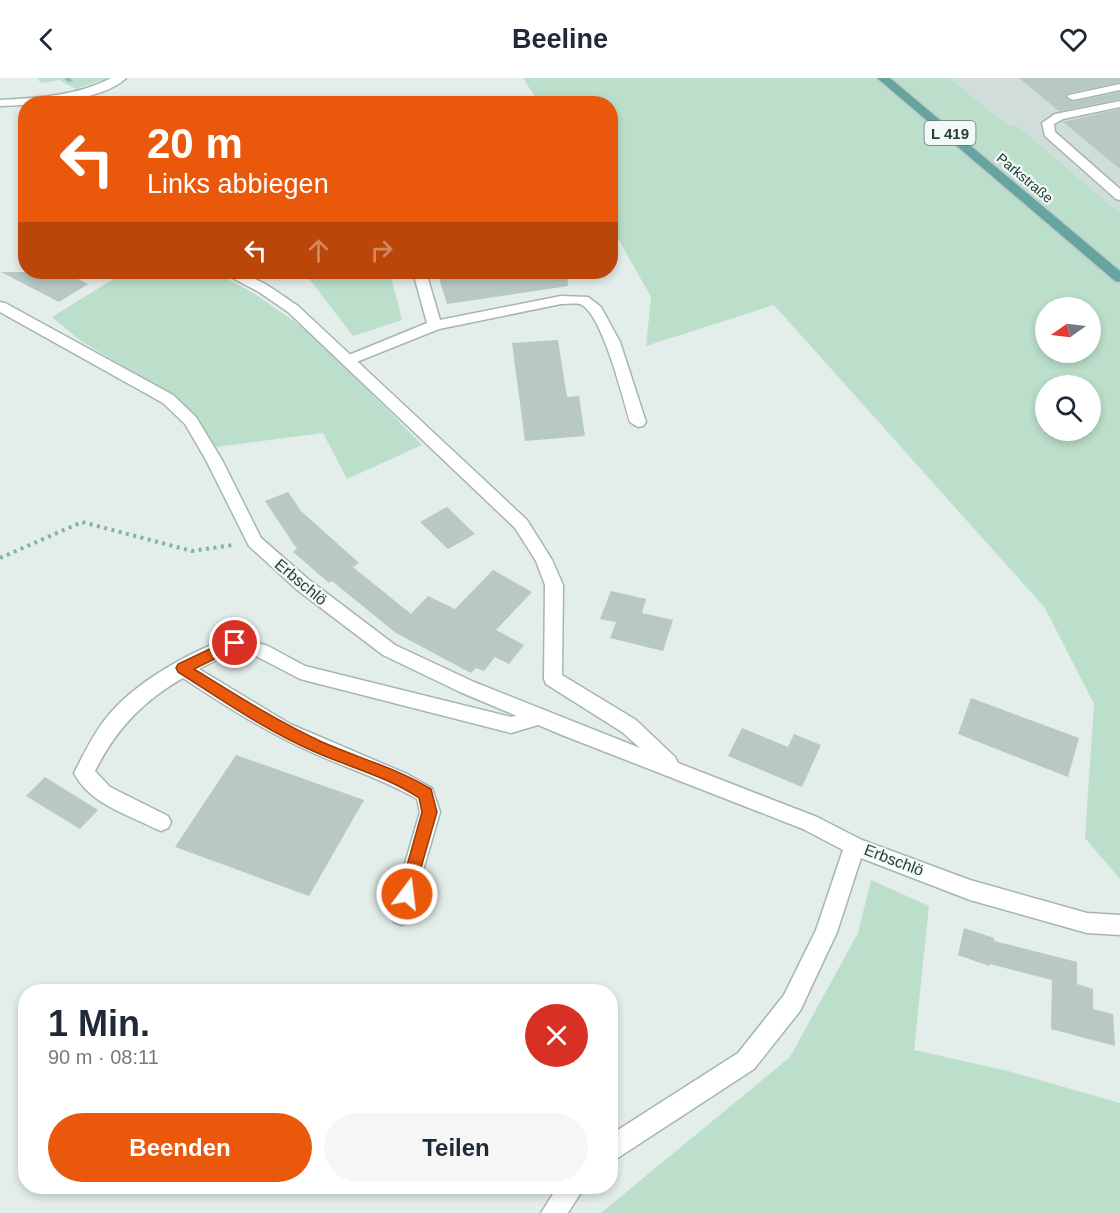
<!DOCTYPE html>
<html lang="de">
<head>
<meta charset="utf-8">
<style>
  :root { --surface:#fff; --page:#f6f6f7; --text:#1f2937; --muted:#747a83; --accent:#ea580c }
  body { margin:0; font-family:Helvetica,sans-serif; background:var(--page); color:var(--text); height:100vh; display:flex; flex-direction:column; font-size:22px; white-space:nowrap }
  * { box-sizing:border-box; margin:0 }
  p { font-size:20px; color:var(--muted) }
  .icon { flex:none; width:33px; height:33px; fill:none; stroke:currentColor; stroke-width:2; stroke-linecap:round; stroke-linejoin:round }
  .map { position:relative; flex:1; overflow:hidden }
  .side { position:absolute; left:18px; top:906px; width:600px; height:210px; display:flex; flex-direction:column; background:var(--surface); border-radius:24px; box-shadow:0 3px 9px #0003 }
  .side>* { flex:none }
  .hud { position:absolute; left:18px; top:18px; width:600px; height:183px; border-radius:24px; box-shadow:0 3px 9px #0003; background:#ea580c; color:#fff; overflow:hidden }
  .needle { width:39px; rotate:256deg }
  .controls { position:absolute; left:1035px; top:219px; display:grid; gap:12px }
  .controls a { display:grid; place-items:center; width:66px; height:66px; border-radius:50%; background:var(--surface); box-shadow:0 3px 9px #0003; font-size:30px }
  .pin { position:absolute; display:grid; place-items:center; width:51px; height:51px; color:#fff; margin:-26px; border:3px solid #fff; border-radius:50%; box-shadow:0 2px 6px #0007 }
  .me { position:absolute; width:66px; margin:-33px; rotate:15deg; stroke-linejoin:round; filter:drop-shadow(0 0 4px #0008) }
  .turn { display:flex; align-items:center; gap:21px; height:126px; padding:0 30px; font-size:27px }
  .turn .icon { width:78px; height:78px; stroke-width:2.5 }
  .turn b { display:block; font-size:42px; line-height:51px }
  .lanes { display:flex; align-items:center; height:57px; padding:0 30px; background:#0003; justify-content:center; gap:30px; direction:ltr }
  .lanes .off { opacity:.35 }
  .round { display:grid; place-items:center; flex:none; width:63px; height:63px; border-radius:32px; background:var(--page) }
  .summary { display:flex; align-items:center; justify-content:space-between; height:102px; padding:0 30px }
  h1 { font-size:36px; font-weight:700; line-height:45px }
  .primary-button { display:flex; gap:12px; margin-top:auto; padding:12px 30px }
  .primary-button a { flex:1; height:69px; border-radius:36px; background:var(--accent); color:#fff; font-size:24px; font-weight:700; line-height:69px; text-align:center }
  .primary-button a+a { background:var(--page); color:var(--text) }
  header { display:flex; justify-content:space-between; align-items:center; height:78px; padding:0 30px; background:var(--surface); font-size:27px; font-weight:700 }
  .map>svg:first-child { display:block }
  .built { fill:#d1ddda }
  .green { fill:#bbdfcb; fill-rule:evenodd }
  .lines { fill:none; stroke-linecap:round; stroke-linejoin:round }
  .stream { fill:#89bad4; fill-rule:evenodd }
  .building { fill:#b8c8c4 }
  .service-casing { stroke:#a5b5b3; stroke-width:3 }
  .minor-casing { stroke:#a5b5b3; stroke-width:3 }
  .primary-casing { stroke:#c1c9c9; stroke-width:3 }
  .path { stroke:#82b2ac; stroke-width:4; stroke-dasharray:3 4.5; stroke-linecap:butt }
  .service { fill:#fff; fill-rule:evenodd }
  .minor { fill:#fff; fill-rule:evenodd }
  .primary { fill:#66a4a0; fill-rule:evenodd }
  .route { fill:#ea580c; stroke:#983908; stroke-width:1.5 }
  .labels { text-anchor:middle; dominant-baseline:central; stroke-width:4.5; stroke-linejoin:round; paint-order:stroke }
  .far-street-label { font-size:14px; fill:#223f3d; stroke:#f3f9f7 }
  .shield { fill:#f3f9f7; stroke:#617775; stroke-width:1.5 }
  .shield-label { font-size:15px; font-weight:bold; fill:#223f3d }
  .street-label { font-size:16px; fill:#223f3d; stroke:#f3f9f7 }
</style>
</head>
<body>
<header><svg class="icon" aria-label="back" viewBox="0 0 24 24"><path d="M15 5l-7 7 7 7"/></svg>Beeline<svg class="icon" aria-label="heart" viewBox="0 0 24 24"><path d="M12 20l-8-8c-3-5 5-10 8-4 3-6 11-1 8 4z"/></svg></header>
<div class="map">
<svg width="1120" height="1135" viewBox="0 0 1120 1135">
  <rect width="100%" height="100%" fill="#e3edea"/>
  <!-- built -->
  <polygon class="built" points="950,0 1120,0 1120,135 1019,49 1005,45"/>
  <!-- green -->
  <g class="green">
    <polygon points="37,0 107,0 76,11 59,2 41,5"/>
    <path d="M523,0H950L1005,45L1019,49L1120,135V801L1085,760L1094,626L1045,530L774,227L646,268L651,219L611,148L610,26L539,25ZM1046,230H1090V274H1046ZM1046,308H1090V352H1046Z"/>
    <polygon points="125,194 214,194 255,216 315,258 422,367 347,401 323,355 216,369 198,341 151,305 81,263 52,239"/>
    <polygon points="304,194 390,194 402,242 353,258"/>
    <polygon points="871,802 929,828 914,972 1008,993 1120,1025 1120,1135 601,1135 790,979 858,855"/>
  </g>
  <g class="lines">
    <!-- stream -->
    <polygon class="stream" points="64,0 70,0 73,3 68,4"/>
  </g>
  <!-- building -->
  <g class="building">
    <polygon points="1019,0 1120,0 1120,4 1069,15 1065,19 1073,24 1120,14 1120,21 1059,33"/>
    <polygon points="1120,31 1120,91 1063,44"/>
    <polygon points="1,194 64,194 88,206 59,224"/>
    <polygon points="437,194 567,194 568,208 447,226"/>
    <polygon points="558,262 567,319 579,318 585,358 525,363 512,265"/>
    <polygon points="288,414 301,433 359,485 353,489 411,536 428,518 455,531 493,492 532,514 496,552 524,567 509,586 495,579 484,593 476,590 471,595 396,555 332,503 329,505 293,474 297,471 265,423"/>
    <polygon points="447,429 475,456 448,471 420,444"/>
    <polygon points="611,513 646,521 642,535 673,542 663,573 610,560 616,544 600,541"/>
    <polygon points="971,620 1079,660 1068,699 958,656"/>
    <polygon points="742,650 788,669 794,656 821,667 802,709 728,678"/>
    <polygon points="236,677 364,722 309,818 175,769"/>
    <polygon points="45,699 98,732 80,751 26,718"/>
    <polygon points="964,850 994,860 994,863 1077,884 1077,906 1093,911 1093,931 1113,936 1115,968 1051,951 1052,902 990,886 989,888 958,877"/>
  </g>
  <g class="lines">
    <!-- service casing -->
    <g class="service-casing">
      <g id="service">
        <polygon points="1120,6 1120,12 1073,22 1067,19 1069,17"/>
        <polygon points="1120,23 1120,29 1063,41 1054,46 1055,54 1120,111 1120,122 1116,121 1045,58 1042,45 1055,36"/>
        <path d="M413,194H426L440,242L561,218L588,219L601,229L620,264L646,344L643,348L638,349L630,344C623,321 602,234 580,226C575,225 566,226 561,226L439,251L354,285H344L342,282L344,279L427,245Z"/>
        <path d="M235,558L268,568L305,588L511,639L541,631L548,634L550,639L548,644L511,655L300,601L256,578L236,572L199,591L290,646L407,696L432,710L440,734L408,844L401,847L394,844L390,837L420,734L417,721C383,701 346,690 311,674C266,654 224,627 183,600C143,623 116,651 95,693L110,709L168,738L171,744L168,750L161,753L154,750C126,736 89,725 74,695C84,676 93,656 107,639C135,604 192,572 235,558Z"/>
      </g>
    </g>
    <!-- minor casing -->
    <g class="minor-casing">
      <g id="minor">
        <path d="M111,0H126C102,24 31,27 0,28V22C38,20 77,18 111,0Z"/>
        <path d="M226,194C253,194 276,213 298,228L527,442L552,482L563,507L562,597L636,642L675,679L678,685L817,739L862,762L970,802L1087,835L1120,837V857L1087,855L970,822L861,780L837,854L800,933L754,991L610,1085V1057L738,975L784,917L816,852L843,772L803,751L562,657L460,614L383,577L296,511L249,468L206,382L185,346L163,325L0,234V224L5,225L173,317L196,339L222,382L261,460L308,501L395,567L474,604L640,670L622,654L546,606L544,601L545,507L536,483L515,450L288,234L259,214L227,197Z"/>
        <polygon points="558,1108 585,1108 568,1135 541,1135"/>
      </g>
    </g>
    <!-- primary casing -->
    <g class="primary-casing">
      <polygon id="primary" points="877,0 890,0 1120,193 1120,204 1115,203"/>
    </g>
    <!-- path -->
    <polyline class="path" points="0,480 82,444 192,473 233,467"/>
    <!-- service -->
    <use href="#service" class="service"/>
    <!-- minor -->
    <use href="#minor" class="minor"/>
    <!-- primary -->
    <use href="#primary" class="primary"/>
  </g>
  <!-- route -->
  <path class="route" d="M235,559L241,565L239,569L194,591C236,617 277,643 322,664C358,680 397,690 431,711L437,734L412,821L407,824L401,821L399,816L422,734L419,720C386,698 348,689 313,673C265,652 222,622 178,594L176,590L178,586Z"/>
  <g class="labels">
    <!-- far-street labels -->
    <g class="far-street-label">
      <text transform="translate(1025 100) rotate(40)">Parkstraße</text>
    </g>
    <!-- shield labels -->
    <rect class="shield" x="924.5" y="43" width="51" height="24" rx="4.5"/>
    <g class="shield-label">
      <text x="950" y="55">L 419</text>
    </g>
    <!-- street labels -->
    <g class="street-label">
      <text transform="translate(301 504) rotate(40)">Erbschlö</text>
      <text transform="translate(894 782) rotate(21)">Erbschlö</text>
    </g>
  </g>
</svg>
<div class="controls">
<a><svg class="needle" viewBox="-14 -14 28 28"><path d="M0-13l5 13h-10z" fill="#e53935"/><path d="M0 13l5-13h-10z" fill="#747a83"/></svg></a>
<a><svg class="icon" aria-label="search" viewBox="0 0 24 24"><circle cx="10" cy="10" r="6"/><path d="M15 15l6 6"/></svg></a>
</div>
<div class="pin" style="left:235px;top:565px;background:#d93025"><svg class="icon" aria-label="arrive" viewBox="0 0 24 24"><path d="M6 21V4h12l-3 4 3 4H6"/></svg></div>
<svg class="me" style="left:407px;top:816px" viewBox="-20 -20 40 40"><circle r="17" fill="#ea580c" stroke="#fff" stroke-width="3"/><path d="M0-11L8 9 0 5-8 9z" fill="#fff"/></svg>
<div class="hud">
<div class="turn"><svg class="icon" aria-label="left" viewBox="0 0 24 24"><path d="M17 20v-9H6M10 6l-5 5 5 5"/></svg><div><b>20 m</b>Links abbiegen</div></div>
<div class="lanes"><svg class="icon" aria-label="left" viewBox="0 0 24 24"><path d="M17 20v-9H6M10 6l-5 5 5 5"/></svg><svg class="icon off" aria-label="ahead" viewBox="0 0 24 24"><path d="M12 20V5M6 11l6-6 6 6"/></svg><svg class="icon off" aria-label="right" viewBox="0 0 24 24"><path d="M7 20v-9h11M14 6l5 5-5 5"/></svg></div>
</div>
<section class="side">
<div class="summary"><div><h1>1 Min.</h1><p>90 m · 08:11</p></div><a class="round" style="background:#d93025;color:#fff"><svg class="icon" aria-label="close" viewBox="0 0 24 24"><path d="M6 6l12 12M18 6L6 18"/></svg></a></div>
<div class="primary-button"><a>Beenden</a><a>Teilen</a></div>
</section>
</div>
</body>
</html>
